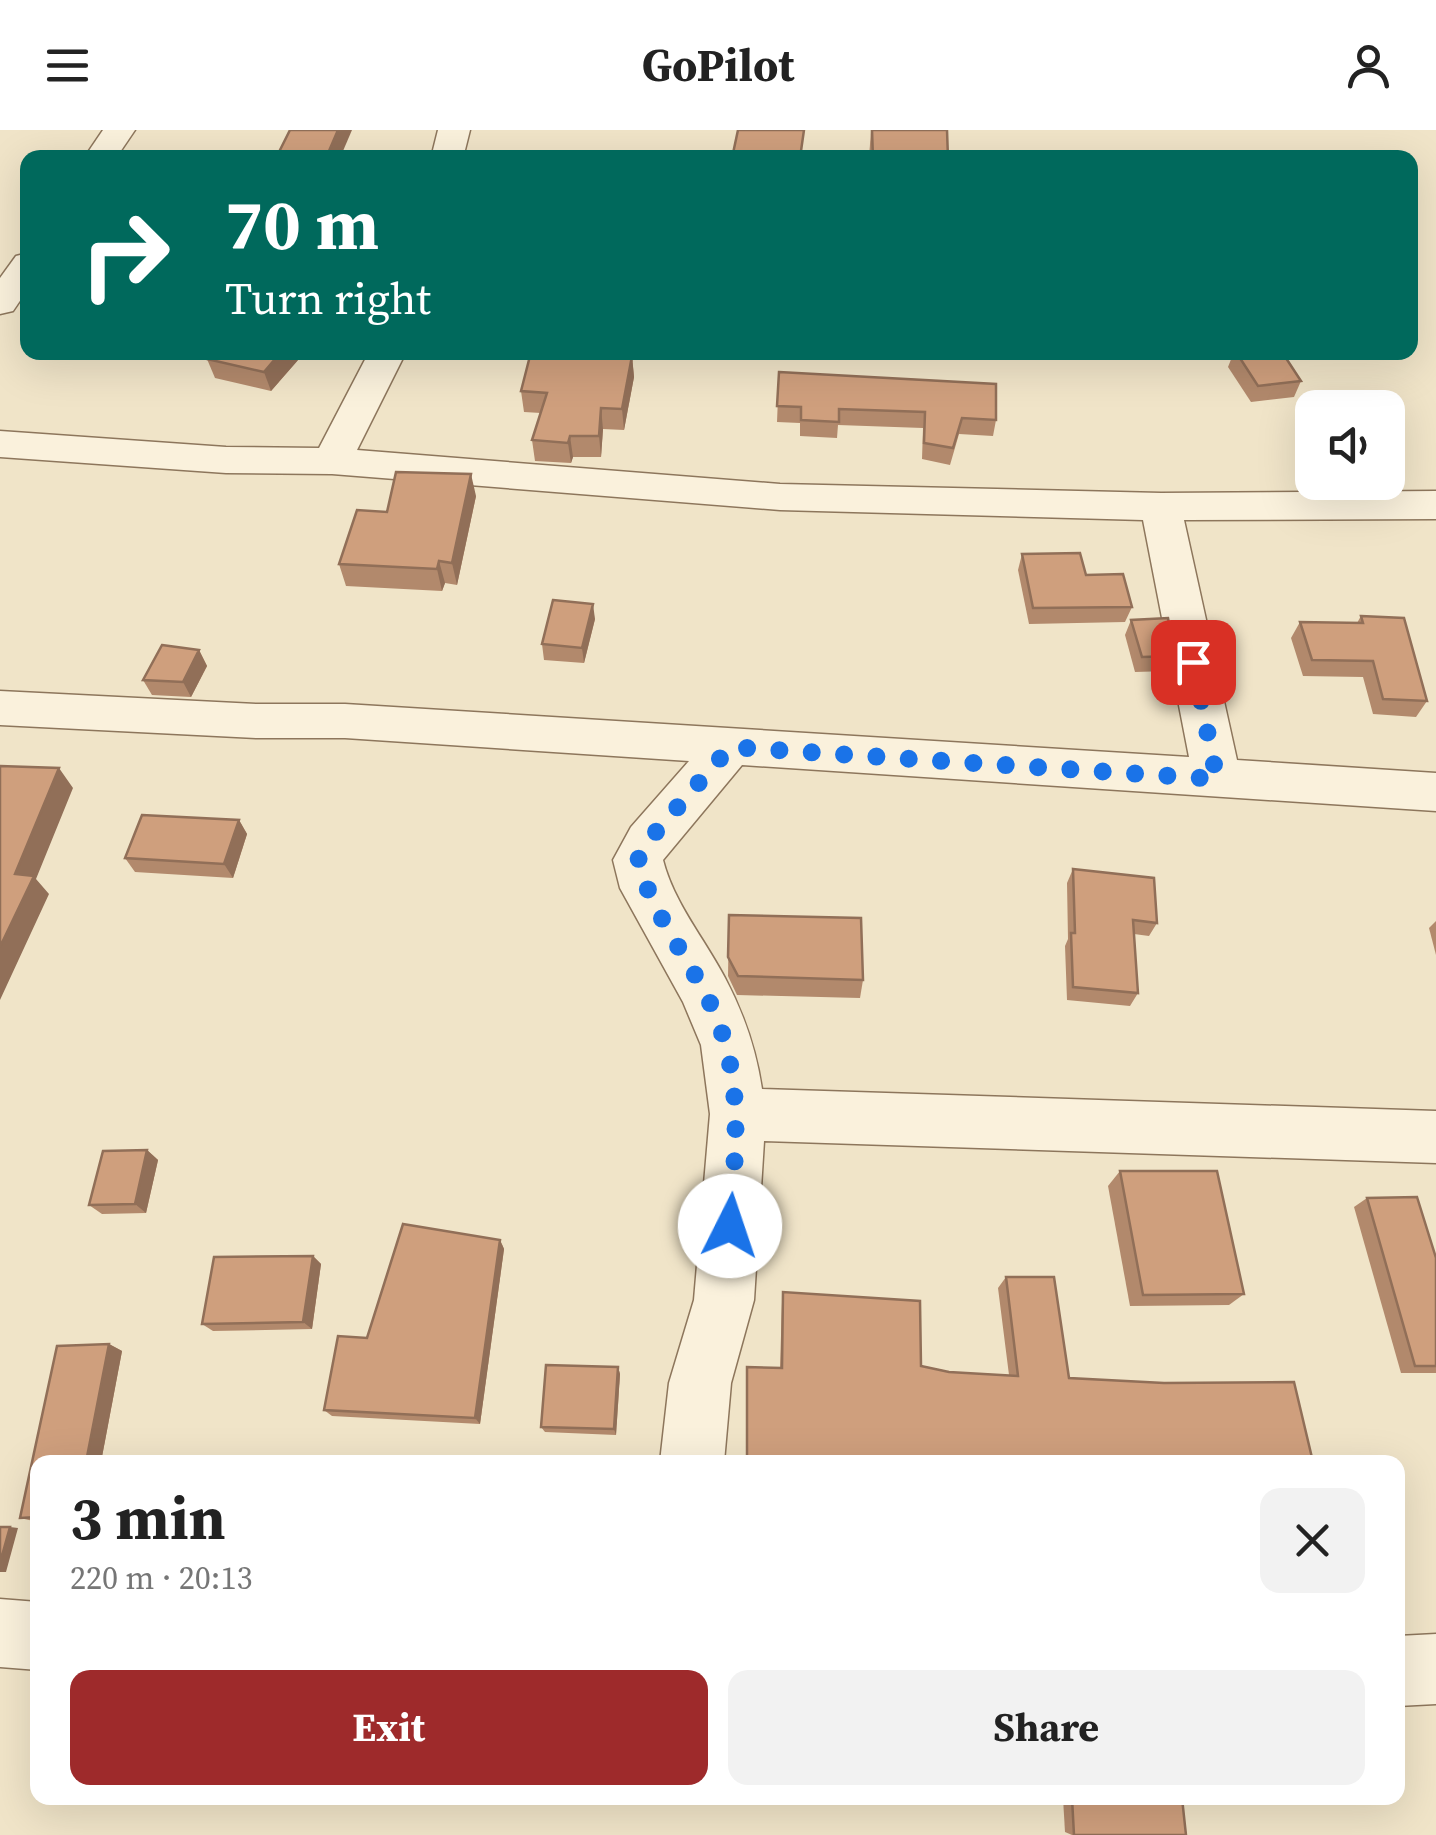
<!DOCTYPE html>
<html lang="en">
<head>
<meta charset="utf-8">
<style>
  :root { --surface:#fff; --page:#f2f2f2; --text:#222; --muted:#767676; --accent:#9e2a2b }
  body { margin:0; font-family:"Source Serif 4",serif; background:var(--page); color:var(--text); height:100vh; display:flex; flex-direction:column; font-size:38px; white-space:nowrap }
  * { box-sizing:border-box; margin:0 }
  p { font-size:32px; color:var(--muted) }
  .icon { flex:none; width:55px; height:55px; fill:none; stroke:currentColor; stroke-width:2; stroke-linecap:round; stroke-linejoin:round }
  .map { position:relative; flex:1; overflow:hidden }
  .panel { position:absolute; left:30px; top:1325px; width:1375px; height:350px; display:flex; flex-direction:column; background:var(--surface); border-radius:20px; box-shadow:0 10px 40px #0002 }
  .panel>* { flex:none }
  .guide { position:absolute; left:20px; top:20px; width:1398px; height:210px; border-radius:20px; box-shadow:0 10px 40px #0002; background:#00695c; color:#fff; overflow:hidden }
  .fabs { position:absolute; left:1295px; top:260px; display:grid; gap:20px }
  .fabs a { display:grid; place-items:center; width:110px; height:110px; border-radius:20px; background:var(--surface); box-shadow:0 10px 40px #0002; font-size:50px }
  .pin { position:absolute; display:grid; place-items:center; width:85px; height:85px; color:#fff; margin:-42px; border-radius:20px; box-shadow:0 5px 15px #0006 }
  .me { position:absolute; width:110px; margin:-55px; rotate:4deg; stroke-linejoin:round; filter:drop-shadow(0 0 8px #0008) }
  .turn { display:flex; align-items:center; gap:35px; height:210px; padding:0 40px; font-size:45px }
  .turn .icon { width:130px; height:130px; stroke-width:2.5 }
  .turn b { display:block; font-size:70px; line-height:85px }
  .round { display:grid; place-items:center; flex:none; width:105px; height:105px; border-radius:20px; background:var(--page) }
  .summary { display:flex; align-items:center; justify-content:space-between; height:170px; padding:0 40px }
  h1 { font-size:60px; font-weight:700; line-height:75px }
  .cta { display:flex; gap:20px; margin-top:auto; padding:20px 40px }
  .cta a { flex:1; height:115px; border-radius:20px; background:var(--accent); color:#fff; font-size:40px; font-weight:700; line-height:115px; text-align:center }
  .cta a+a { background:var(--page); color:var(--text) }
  header { display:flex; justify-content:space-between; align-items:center; height:130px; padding:0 40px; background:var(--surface); font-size:45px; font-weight:700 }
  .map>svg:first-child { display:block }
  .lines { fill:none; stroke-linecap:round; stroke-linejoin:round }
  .minor-casing { stroke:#8d765c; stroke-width:3 }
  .minor { fill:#faf1dc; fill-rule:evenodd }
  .wall { fill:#b2896c }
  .shaded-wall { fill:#916f58 }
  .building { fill:#cf9f7d; stroke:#916f58; stroke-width:2.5 }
  .route { stroke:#1a73e8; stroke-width:18; stroke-dasharray:0 32.4 }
</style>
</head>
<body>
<header><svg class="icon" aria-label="menu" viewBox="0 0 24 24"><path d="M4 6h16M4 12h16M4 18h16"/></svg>GoPilot<svg class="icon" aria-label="person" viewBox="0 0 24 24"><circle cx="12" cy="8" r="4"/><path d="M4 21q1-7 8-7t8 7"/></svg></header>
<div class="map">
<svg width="1436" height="1705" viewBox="0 0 1436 1705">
  <rect width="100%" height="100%" fill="#f0e4c8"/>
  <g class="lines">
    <!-- minor casing -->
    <g class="minor-casing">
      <g id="minor">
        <polygon points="103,0 135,0 116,28 84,28"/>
        <polygon points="438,0 470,0 463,28 431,28"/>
        <polygon points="28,123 28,159 13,181 0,184 0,148 16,126"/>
        <path d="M369,222H406L357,320L780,354L1161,363L1436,361V389L1184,390L1237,630L1436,643V681L742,635L663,730C674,773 704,808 725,848C744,884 756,919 762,959L1436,981V1033L764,1011L754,1170L731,1253L724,1332H660L669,1253L694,1170L710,984L701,915L683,872L620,758L613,730L631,697L689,631L345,608H256L0,595V561L256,574H345L1189,627L1143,390L780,380L332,344L226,343L0,327V301L226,317L319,318Z"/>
        <polygon points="0,1469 38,1472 38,1540 0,1537"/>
        <polygon points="1436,1504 1436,1574 1398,1576 1398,1506"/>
      </g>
    </g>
    <!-- minor -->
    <use href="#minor" class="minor"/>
  </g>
  <!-- wall -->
  <g class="wall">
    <polygon points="871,0 947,0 948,28 869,28"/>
    <polygon points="305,222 271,261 215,248 207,229"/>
    <polygon points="1234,222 1282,222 1301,251 1294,267 1251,272 1228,237"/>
    <polygon points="632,226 634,247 624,300 603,299 601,327 573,327 571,333 535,331 532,310 541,283 524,282 521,261"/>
    <polygon points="779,242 996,290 993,306 959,304 950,335 922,329 923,298 838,295 837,308 800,306 800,293 777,292"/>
    <polygon points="476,366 457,455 445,453 442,461 346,456 339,434"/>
    <polygon points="1022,424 1086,445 1132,477 1125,492 1029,494 1018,440"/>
    <polygon points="1361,486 1427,571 1416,587 1373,584 1363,547 1303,546 1291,508 1300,492 1357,493"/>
    <polygon points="595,489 584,533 544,530 542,514"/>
    <polygon points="1131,490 1175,526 1169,541 1135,542 1125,505"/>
    <polygon points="199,520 207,536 191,567 152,565 143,550"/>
    <polygon points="239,690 247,704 233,748 135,742 125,728"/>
    <polygon points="1073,739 1157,793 1149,806 1134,804 1138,863 1130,876 1067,870 1065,816 1068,809 1067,753"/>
    <polygon points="729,785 863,850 860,868 737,865 728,846"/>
    <polygon points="1436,791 1436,825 1429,798"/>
    <polygon points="147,1020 158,1030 146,1083 102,1084 89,1075"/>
    <polygon points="1120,1041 1244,1164 1229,1175 1130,1176 1108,1056"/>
    <polygon points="1367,1068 1436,1128 1436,1243 1401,1243 1354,1077"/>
    <polygon points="500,1110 504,1119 480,1294 332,1286 324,1280 367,1208"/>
    <polygon points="313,1126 321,1134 312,1199 213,1201 202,1194"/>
    <polygon points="1006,1147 1069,1248 1313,1332 746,1332 747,1237 780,1238 782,1173 783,1162 921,1236 949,1242 1009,1245 998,1158"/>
    <polygon points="109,1214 122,1221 101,1332 38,1332 38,1392 20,1388 57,1216"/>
    <polygon points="618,1237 620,1244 616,1305 545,1302 541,1297"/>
    <polygon points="1063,1668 1182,1668 1186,1705 1072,1705 1065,1702"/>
  </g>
  <!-- shaded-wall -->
  <g class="shaded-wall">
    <polygon points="338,0 352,0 340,28 326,28"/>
    <polygon points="281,222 305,222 271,261 264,242"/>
    <polygon points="632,226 634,247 624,300 622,279"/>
    <polygon points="601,278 603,299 601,327 599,306"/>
    <polygon points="570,306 573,327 571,333 568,313"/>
    <polygon points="471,344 476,366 457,455 452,433"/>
    <polygon points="439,431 445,453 442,461 437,439"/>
    <polygon points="593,474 595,489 584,533 582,518"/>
    <polygon points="199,520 207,536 191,567 183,552"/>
    <polygon points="59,638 73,658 36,749 49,764 0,870 0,817 15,744"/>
    <polygon points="239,690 247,704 233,748 224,734"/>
    <polygon points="147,1020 158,1030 146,1083 135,1074"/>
    <polygon points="500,1110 504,1119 480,1294 475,1288"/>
    <polygon points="313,1126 321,1134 312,1199 303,1192"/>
    <polygon points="109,1214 122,1221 101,1332 86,1332"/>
    <polygon points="618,1237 620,1244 616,1305 614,1299"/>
    <polygon points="10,1397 18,1398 6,1442 0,1442 0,1433"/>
  </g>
  <!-- building -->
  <g class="building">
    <polygon points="290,0 338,0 326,28 276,28"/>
    <polygon points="738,0 804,0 800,28 732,28"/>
    <polygon points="872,0 947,0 948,28 873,28"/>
    <polygon points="213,222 281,222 264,242 207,229"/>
    <polygon points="531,222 632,226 622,279 601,278 599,306 570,306 568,313 532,310 547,263 521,261"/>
    <polygon points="1236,222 1282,222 1301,251 1258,256"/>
    <polygon points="779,242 996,254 996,290 962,288 953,318 924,313 925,282 839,279 839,292 801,290 801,277 777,276"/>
    <polygon points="396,342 471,344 452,433 439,431 437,439 339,434 357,380 387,382"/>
    <polygon points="1080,423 1086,445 1123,444 1132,477 1033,478 1022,424"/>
    <polygon points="553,470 593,474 582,518 542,514"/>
    <polygon points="1361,486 1404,488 1427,571 1383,569 1373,531 1312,530 1300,492 1363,493"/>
    <polygon points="1168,488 1175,526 1142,527 1131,490"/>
    <polygon points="162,515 199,520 183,552 143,550"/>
    <polygon points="0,636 59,638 15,744 34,746 0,817"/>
    <polygon points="142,685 239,690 224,734 125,728"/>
    <polygon points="1073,739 1154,748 1157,793 1133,790 1138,863 1073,857 1071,803 1075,803"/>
    <polygon points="729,785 861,788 863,850 738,846 728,827"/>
    <polygon points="147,1020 135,1074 89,1075 103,1021"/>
    <polygon points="1120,1041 1217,1041 1244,1164 1143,1165"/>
    <polygon points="1417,1067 1436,1128 1436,1236 1415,1236 1367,1068"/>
    <polygon points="403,1094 500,1110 475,1288 324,1280 338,1206 367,1208"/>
    <polygon points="313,1126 303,1192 202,1194 214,1127"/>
    <polygon points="1006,1147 1054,1147 1069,1248 1164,1253 1294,1252 1313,1332 747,1332 747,1237 782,1238 783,1162 920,1171 921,1236 949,1242 1018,1246"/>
    <polygon points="109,1214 86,1332 38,1332 38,1387 20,1388 57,1216"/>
    <polygon points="546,1235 618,1237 614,1299 541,1297"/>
    <polygon points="0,1397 10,1397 0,1433"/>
    <polygon points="1072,1668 1182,1668 1186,1705 1074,1705"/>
  </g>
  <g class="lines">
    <!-- route -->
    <path class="route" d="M730,1096C736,1011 746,939 704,861C681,818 650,778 638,730L648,711L730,617L1217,649L1193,532"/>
  </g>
</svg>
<div class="fabs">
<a><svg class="icon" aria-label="sound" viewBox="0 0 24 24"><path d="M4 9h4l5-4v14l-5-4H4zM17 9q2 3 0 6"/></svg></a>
</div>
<div class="pin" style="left:1193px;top:532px;background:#d93025"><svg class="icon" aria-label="arrive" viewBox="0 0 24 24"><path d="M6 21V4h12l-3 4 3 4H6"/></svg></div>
<svg class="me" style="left:730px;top:1096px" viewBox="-20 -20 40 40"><circle r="19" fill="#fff"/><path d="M0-13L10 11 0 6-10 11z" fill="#1a73e8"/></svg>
<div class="guide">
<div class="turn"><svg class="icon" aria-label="right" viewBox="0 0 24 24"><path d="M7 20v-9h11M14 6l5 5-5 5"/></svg><div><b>70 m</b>Turn right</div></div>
</div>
<section class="panel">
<div class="summary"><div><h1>3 min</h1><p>220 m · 20:13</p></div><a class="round"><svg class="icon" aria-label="close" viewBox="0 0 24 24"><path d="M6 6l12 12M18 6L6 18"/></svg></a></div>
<div class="cta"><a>Exit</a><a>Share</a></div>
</section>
</div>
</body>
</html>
